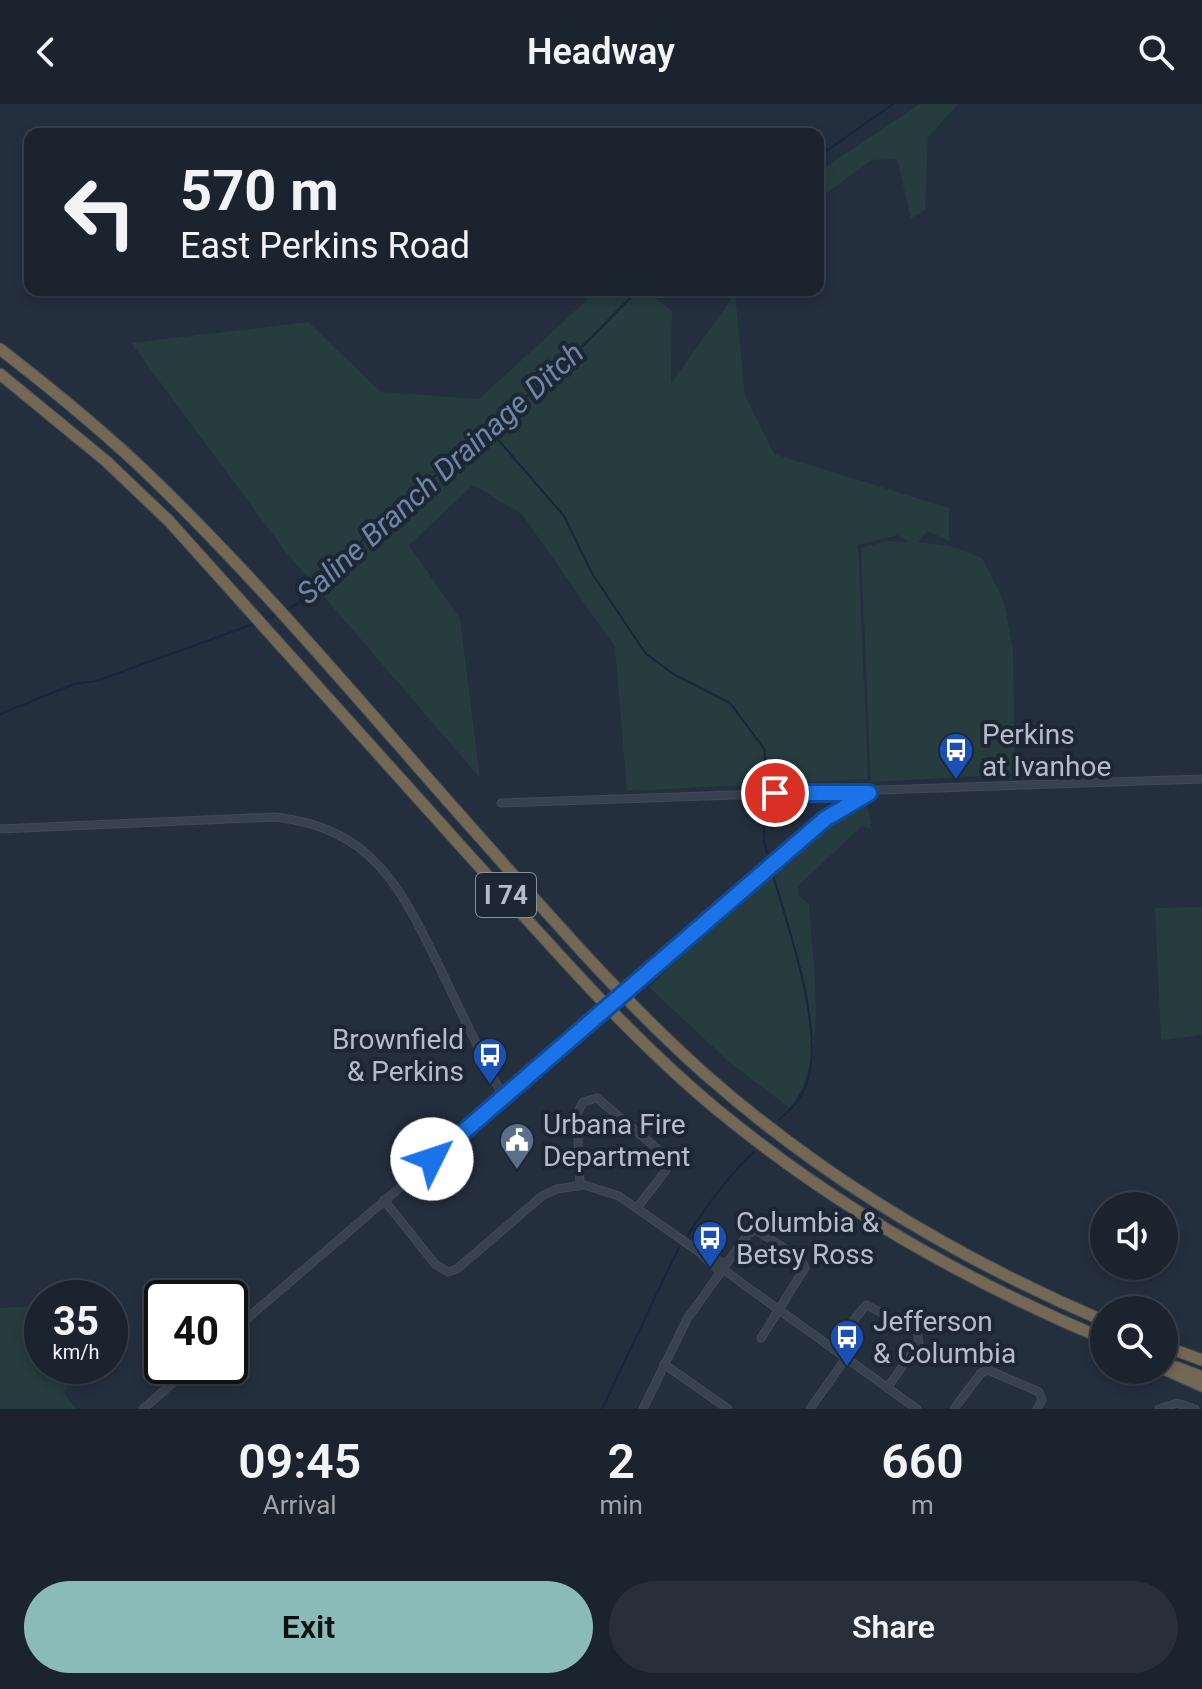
<!DOCTYPE html>
<html lang="en">
<head>
<meta charset="utf-8">
<style>
  :root { --surface:#1b232e; --page:#282f3a; --text:#f1f3f6; --muted:#a0a4aa; --line:#39404a; --accent:#8bbbb9 }
  body { margin:0; font-family:Roboto,sans-serif; background:var(--page); color:var(--text); height:100vh; display:flex; flex-direction:column; font-size:30px; white-space:nowrap }
  * { box-sizing:border-box; margin:0 }
  p { font-size:26px; color:var(--muted) }
  .icon { flex:none; width:44px; height:44px; fill:none; stroke:currentColor; stroke-width:2; stroke-linecap:round; stroke-linejoin:round }
  .map { position:relative; height:1305px; overflow:hidden }
  .details { display:flex; flex-direction:column; background:var(--surface); flex:1 }
  .details>* { flex:none }
  .banner { position:absolute; left:24px; top:24px; width:800px; height:168px; border-radius:16px; box-shadow:0 4px 12px #0003,0 0 0 2px var(--line); background:#1b232e; color:var(--text); overflow:hidden }
  .fabs { position:absolute; left:1090px; top:1088px; display:grid; gap:16px }
  .fabs a { display:grid; place-items:center; width:88px; height:88px; border-radius:50%; background:var(--surface); box-shadow:0 4px 12px #0003,0 0 0 2px var(--line); font-size:40px }
  .speed { position:absolute; left:24px; top:1176px; display:flex; gap:16px; font-size:40px; font-weight:700; text-align:center }
  .speed>* { display:grid; place-content:center; width:104px; height:104px; border-radius:50%; background:var(--surface); box-shadow:0 4px 12px #0003,0 0 0 2px var(--line); line-height:1 }
  .speed small { font-size:20px; font-weight:400 }
  .speed .limit { border:4px solid #111; border-radius:12px; background:#fff; color:#111 }
  .pin { position:absolute; display:grid; place-items:center; width:68px; height:68px; color:#fff; margin:-34px; border:4px solid #fff; border-radius:50%; box-shadow:0 2px 8px #0007 }
  .me { position:absolute; width:88px; margin:-44px; rotate:49deg; stroke-linejoin:round; filter:drop-shadow(0 0 6px #0008) }
  .turn { display:flex; align-items:center; gap:28px; height:168px; padding:0 24px; font-size:36px }
  .turn .icon { width:104px; height:104px; stroke-width:2.5 }
  .turn b { display:block; font-size:56px; line-height:68px }
  .eta { display:flex; justify-content:space-evenly; align-items:center; height:136px; text-align:center }
  .eta b { font-size:48px; font-weight:600; line-height:56px }
  .button { display:flex; gap:16px; margin-top:auto; padding:16px 24px }
  .button a { flex:1; height:92px; border-radius:48px; background:var(--accent); color:#111; font-size:32px; font-weight:600; line-height:92px; text-align:center }
  .button a+a { background:var(--page); color:var(--text) }
  header { display:flex; justify-content:space-between; align-items:center; height:104px; padding:0 24px; background:var(--surface); font-size:36px; font-weight:600 }
  .map>svg:first-child { display:block }
  .green { fill:#263c3f }
  .lines { fill:none; stroke-linecap:round; stroke-linejoin:round }
  .stream { stroke:#17263c; stroke-width:2 }
  .minor-casing { stroke:#414a57; stroke-width:9 }
  .highway-casing { stroke:#434c59; stroke-width:13 }
  .minor { stroke:#38414e; stroke-width:7 }
  .highway { stroke:#746855; stroke-width:11 }
  .minor-bridge-casing { stroke:#414a57; stroke-width:9; stroke-linecap:butt }
  .minor-bridge { stroke:#38414e; stroke-width:7 }
  .route-casing { stroke:#114b97; stroke-width:20 }
  .route { stroke:#1a73e8; stroke-width:14 }
  .labels { text-anchor:middle; dominant-baseline:central; stroke-width:8; stroke-linejoin:round; paint-order:stroke }
  .shield { fill:#1d2633; stroke:#878f9c; stroke-width:2 }
  .shield-label { font-size:26px; font-weight:bold; fill:#b4bcc9 }
  .poi-label { font-size:28px; fill:#b4bcc9; stroke:#1d2633; text-anchor:start }
  .water-label { font-size:30px; font-style:italic; fill:#6d86a8; stroke:#1d2633 }
</style>
</head>
<body>
<header><svg class="icon" aria-label="back" viewBox="0 0 24 24"><path d="M15 5l-7 7 7 7"/></svg>Headway<svg class="icon" aria-label="search" viewBox="0 0 24 24"><circle cx="10" cy="10" r="6"/><path d="M15 15l6 6"/></svg></header>
<div class="map">
<svg width="1202" height="1305" viewBox="0 0 1202 1305">
  <rect width="100%" height="100%" fill="#242f3e"/>
  <!-- green -->
  <g class="green">
    <polygon points="920,0 958,0 928,33 925,106 911,114 897,55 872,56 818,95 818,68"/>
    <polygon points="598,186 644,186 672,207 671,279 735,190 745,292 774,350 949,404 949,437 928,427 918,438 950,442 982,454 1004,498 1013,546 1015,670 871,678 861,444 887,437 908,438 897,431 858,441 868,675 627,687 615,543 522,410 473,381 409,441 460,515 480,674 285,447 131,239 308,218 381,288 479,295"/>
    <path d="M855,699L868,703L872,726L862,722L798,782L799,792L809,800C813,869 829,945 791,1005L729,958L649,883L751,786Z"/>
    <polygon points="1202,803 1202,931 1161,936 1155,804"/>
    <polygon points="123,1198 123,1231 110,1243 110,1199"/>
    <polygon points="42,1202 42,1262 90,1262 63,1288 76,1305 0,1305 0,1204"/>
  </g>
  <g class="lines">
    <!-- stream -->
    <g class="stream">
      <polyline points="818,53 893,0"/>
      <polyline points="487,323 564,412 593,471 646,550 675,571 730,599 765,646 764,737 768,753"/>
      <polyline points="285,506 297,500 308,485 471,340 493,313 545,280 638,186"/>
      <polyline points="263,516 275,510"/>
      <polyline points="0,610 74,580 96,577 254,520"/>
      <path d="M773,771C789,826 826,929 806,982C800,996 790,1006 779,1016"/>
      <path d="M688,1131C707,1101 727,1073 754,1048"/>
      <polyline points="602,1305 679,1143"/>
    </g>
    <!-- minor casing -->
    <g class="minor-casing">
      <g id="minor">
        <polyline points="501,699 1202,675"/>
        <path d="M0,725L276,713C375,725 401,785 441,866C461,909 482,951 503,993"/>
        <polyline points="642,873 839,704 867,689"/>
        <polyline points="580,1082 577,1010 583,998 597,994 668,1054 666,1066 637,1104"/>
        <polyline points="384,1096 435,1160 448,1168 457,1165 542,1092 557,1085 584,1081 619,1092 698,1147 722,1158 723,1165 743,1180 917,1305"/>
        <polyline points="698,1147 717,1165 723,1165"/>
        <polyline points="230,1229 590,921"/>
        <polyline points="832,1244 866,1201 917,1226 919,1239 887,1284"/>
        <polyline points="664,1260 728,1305"/>
        <polyline points="143,1305 192,1262"/>
        <polyline points="643,1305 687,1215 748,1130 756,1126 801,1155 805,1164 761,1234"/>
        <polyline points="810,1305 846,1254"/>
        <polyline points="954,1305 981,1269 988,1266 1039,1288 1042,1296 1037,1305"/>
        <polyline points="1159,1305 1177,1299 1195,1305"/>
      </g>
    </g>
    <!-- highway casing -->
    <g class="highway-casing">
      <g id="highway">
        <path d="M0,245C53,286 105,328 153,375C271,489 376,617 485,739C556,819 626,900 706,971C825,1076 959,1155 1104,1217"/>
        <path d="M0,270L106,357L169,417C272,531 375,645 477,760C555,846 630,934 720,1008C836,1103 966,1177 1104,1235"/>
        <polyline points="1164,1242 1202,1256"/>
        <polyline points="1176,1263 1202,1273"/>
        <polyline points="1164,1265 1202,1282"/>
      </g>
    </g>
    <!-- minor -->
    <use href="#minor" class="minor"/>
    <!-- highway -->
    <use href="#highway" class="highway"/>
    <!-- minor-bridge casing -->
    <g class="minor-bridge-casing">
      <polyline id="minor-bridge" points="590,921 642,873"/>
    </g>
    <!-- minor-bridge -->
    <use href="#minor-bridge" class="minor-bridge"/>
  </g>
  <g class="lines">
    <!-- route casing -->
    <g class="route-casing">
      <polyline id="route" points="432,1055 825,715 869,689 775,689"/>
    </g>
    <!-- route -->
    <use href="#route" class="route"/>
  </g>
  <!-- icons -->
  <defs>
    <g id="bus-pin" transform="scale(1.8)"><path d="M0 17L-7.5 6A9.5 9.5 0 1 1 7.5 6Z" fill="#1a4fb4" stroke="#1d2633"/><path d="M-5-6H5V4H4V6H2V4H-2V6H-4V4H-5ZM-3.5-4V0h7V-4ZM-3.5 1.2v1.5H-2V1.2ZM2 1.2v1.5H3.5V1.2Z" fill="#fff"/></g>
    <g id="civic-pin" transform="scale(1.8)"><path d="M0 17L-7.5 6A9.5 9.5 0 1 1 7.5 6Z" fill="#5c6f8a" stroke="#1d2633"/><path d="M-.6-6.5H3V-4.5H.6V-3L4-1V1h2V6H-6V1h2V-1L-.6-3ZM-1.2 2.5V6h2.4V2.5Z" fill="#fff"/></g>
  </defs>
  <g fill-rule="evenodd">
    <use href="#bus-pin" x="956" y="646"/>
    <use href="#bus-pin" x="490" y="951"/>
    <use href="#civic-pin" x="517" y="1036"/>
    <use href="#bus-pin" x="710" y="1134"/>
    <use href="#bus-pin" x="847" y="1233"/>
  </g>
  <g class="labels">
    <!-- shield labels -->
    <rect class="shield" x="476" y="769" width="60" height="44" rx="6"/>
    <g class="shield-label">
      <text x="506" y="791">I 74</text>
    </g>
    <!-- poi labels -->
    <g class="poi-label">
      <text x="982" y="630">Perkins<tspan x="982" dy="32">at Ivanhoe</tspan></text>
      <text x="464" y="935" text-anchor="end">Brownfield<tspan x="464" dy="32">&amp; Perkins</tspan></text>
      <text x="543" y="1020">Urbana Fire<tspan x="543" dy="32">Department</tspan></text>
      <text x="736" y="1118">Columbia &amp;<tspan x="736" dy="32">Betsy Ross</tspan></text>
      <text x="873" y="1217">Jefferson<tspan x="873" dy="32">&amp; Columbia</tspan></text>
    </g>
    <!-- water labels -->
    <g class="water-label">
      <text transform="translate(440 369) rotate(-42)">Saline Branch Drainage Ditch</text>
    </g>
  </g>
</svg>
<div class="fabs">
<a><svg class="icon" aria-label="sound" viewBox="0 0 24 24"><path d="M4 9h4l5-4v14l-5-4H4zM17 9q2 3 0 6"/></svg></a>
<a><svg class="icon" aria-label="search" viewBox="0 0 24 24"><circle cx="10" cy="10" r="6"/><path d="M15 15l6 6"/></svg></a>
</div>
<div class="speed"><div>35<small>km/h</small></div><div class="limit">40</div></div>
<div class="pin" style="left:775px;top:689px;background:#d93025"><svg class="icon" aria-label="arrive" viewBox="0 0 24 24"><path d="M6 21V4h12l-3 4 3 4H6"/></svg></div>
<svg class="me" style="left:432px;top:1055px" viewBox="-20 -20 40 40"><circle r="19" fill="#fff"/><path d="M0-13L10 11 0 6-10 11z" fill="#1a73e8"/></svg>
<div class="banner">
<div class="turn"><svg class="icon" aria-label="left" viewBox="0 0 24 24"><path d="M17 20v-9H6M10 6l-5 5 5 5"/></svg><div><b>570 m</b>East Perkins Road</div></div>
</div>
</div>
<section class="details">
<div class="eta">
<div><b>09:45</b><p>Arrival</p></div>
<div><b>2</b><p>min</p></div>
<div><b>660</b><p>m</p></div>
</div>
<div class="button"><a>Exit</a><a>Share</a></div>
</section>
</body>
</html>
